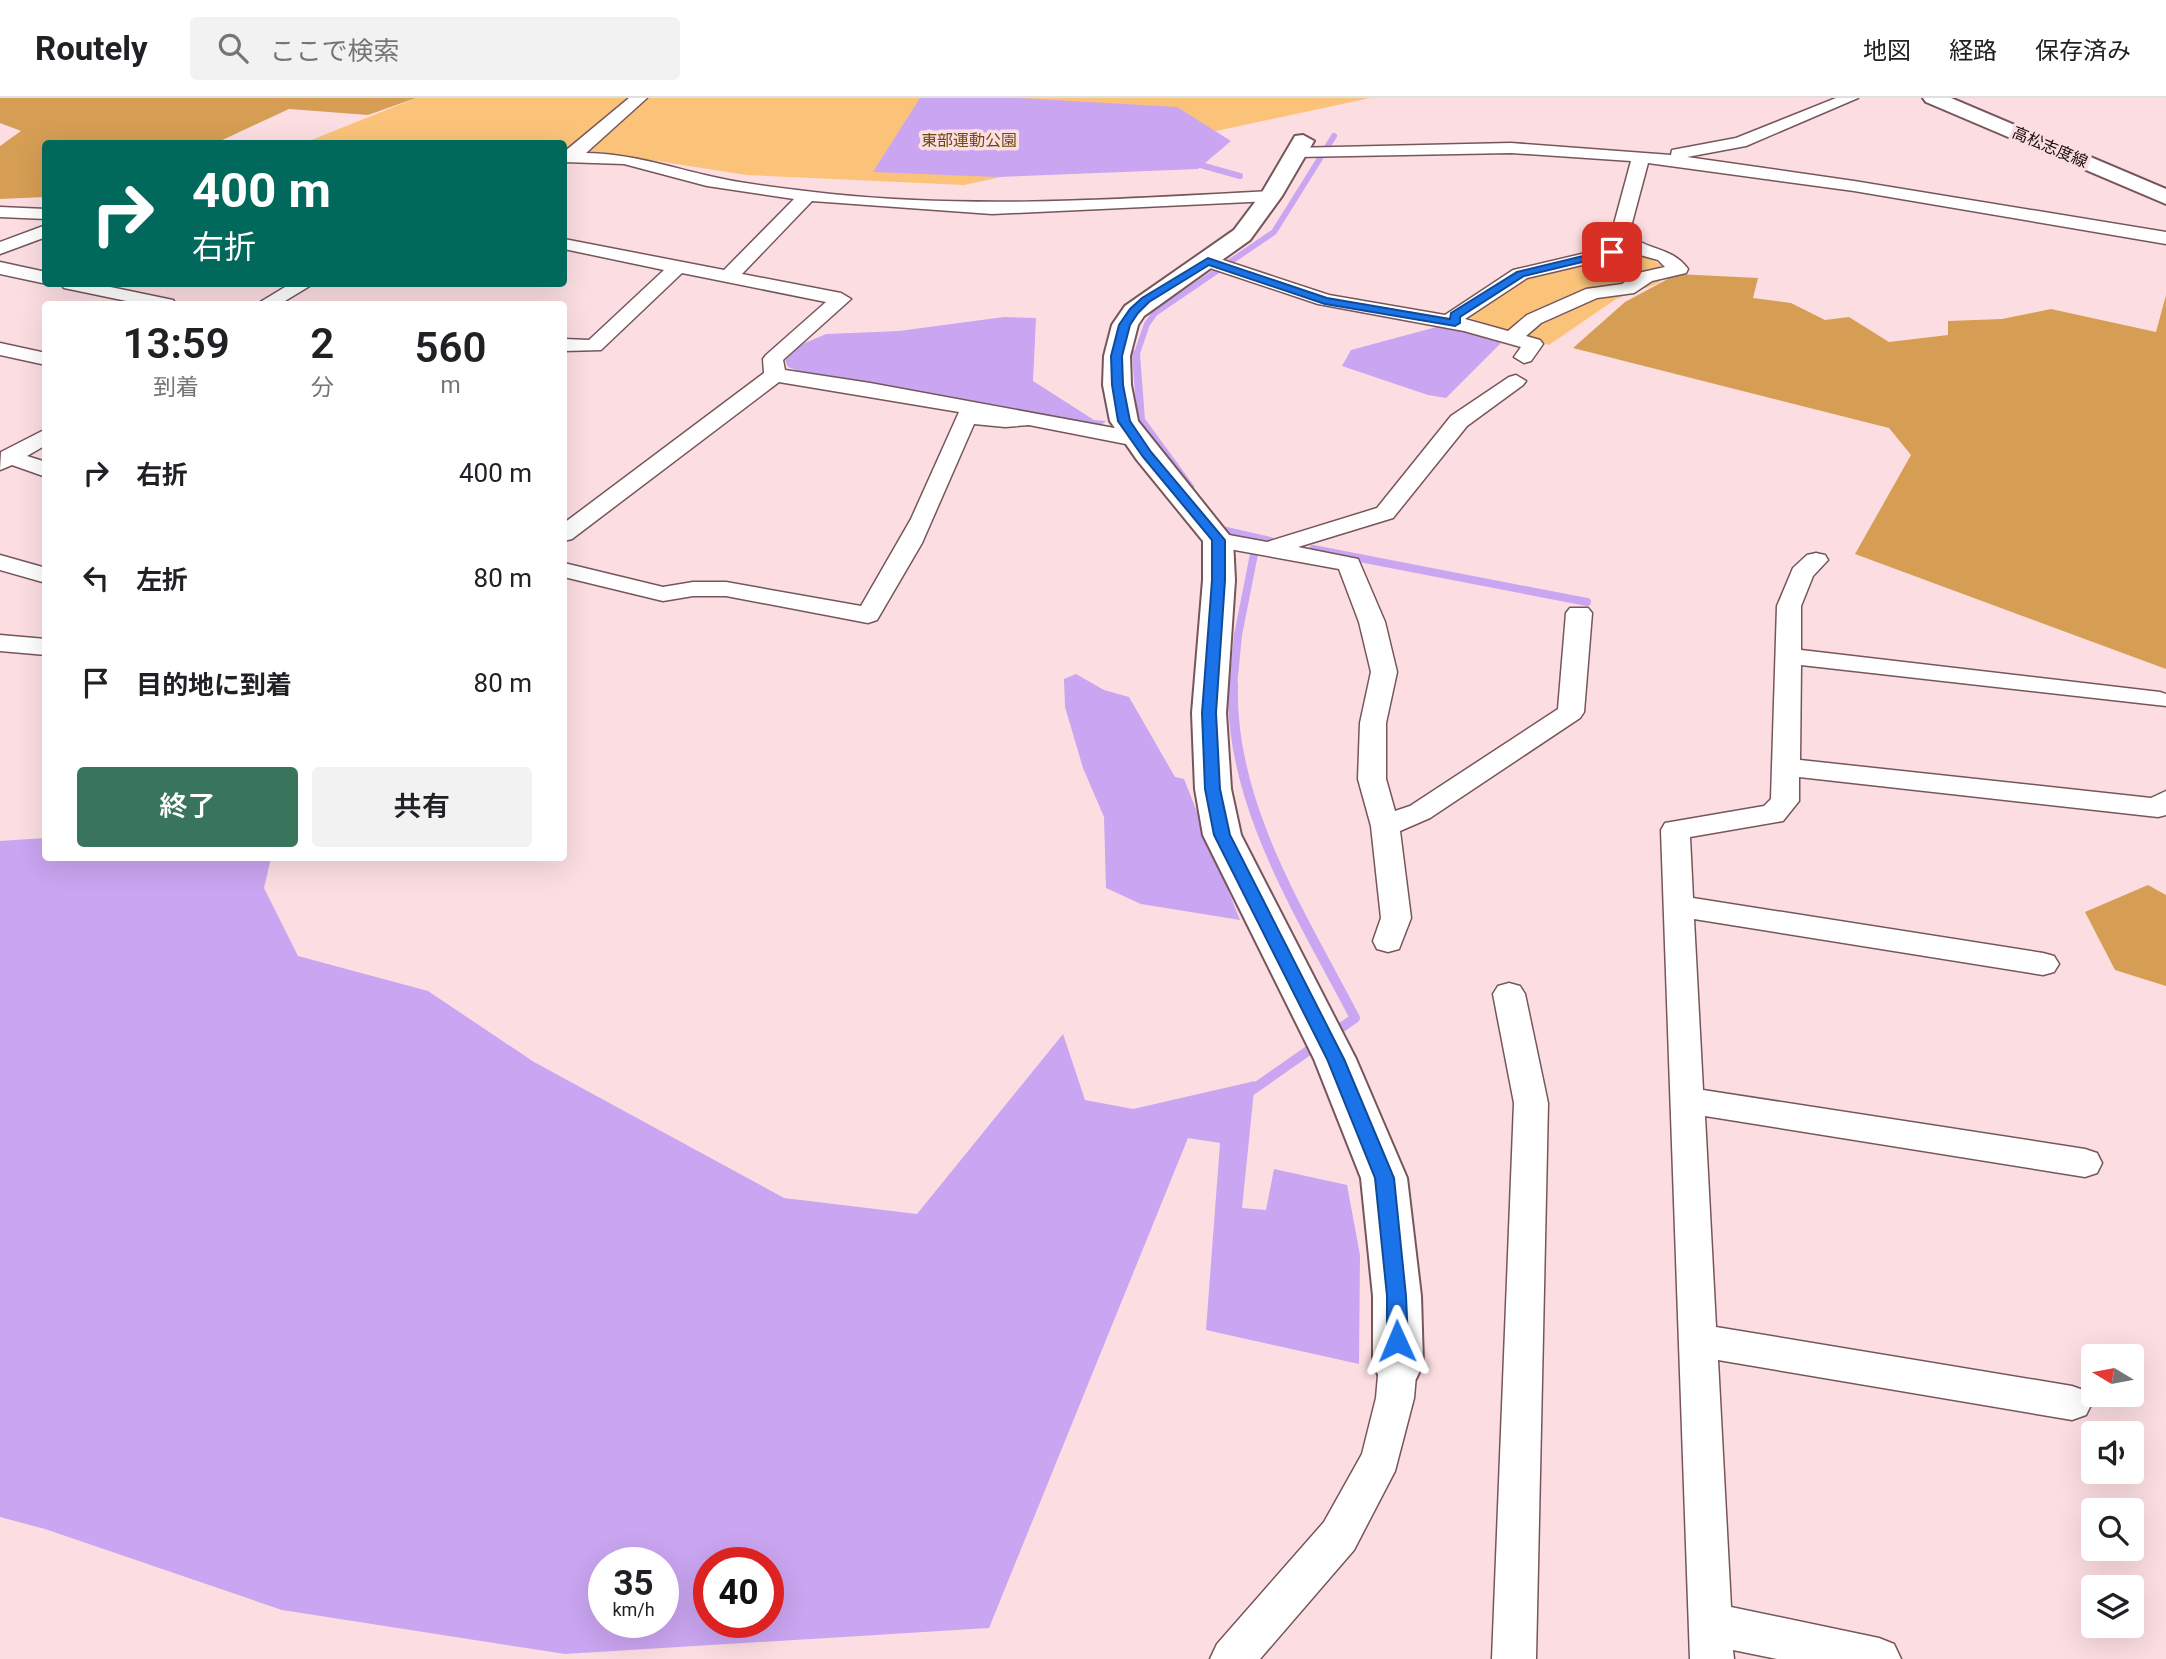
<!DOCTYPE html>
<html lang="ja">
<head>
<meta charset="utf-8">
<style>
  :root { --surface:#fff; --page:#f2f2f2; --text:#202124; --muted:#757577; --line:#e0e0e0; --accent:#39745d }
  body { margin:0; font-family:Roboto,"Noto Sans JP",sans-serif; background:var(--page); color:var(--text); height:100vh; display:flex; flex-direction:column; font-size:26px; white-space:nowrap }
  * { box-sizing:border-box; margin:0 }
  p { font-size:23px; color:var(--muted) }
  .icon { flex:none; width:38px; height:38px; fill:none; stroke:currentColor; stroke-width:2; stroke-linecap:round; stroke-linejoin:round }
  .map { position:relative; flex:1; overflow:hidden }
  .side { position:absolute; left:42px; top:203px; width:525px; height:560px; display:flex; flex-direction:column; background:var(--surface); border-radius:7px; box-shadow:0 7px 28px #0002 }
  .side>* { flex:none }
  .hud { position:absolute; left:42px; top:42px; width:525px; height:147px; border-radius:7px; box-shadow:0 7px 28px #0002; background:#00695c; color:#fff; overflow:hidden }
  .needle { width:46px; rotate:280deg }
  .fabs { position:absolute; left:2081px; top:1246px; display:grid; gap:14px }
  .fabs a { display:grid; place-items:center; width:63px; height:63px; border-radius:7px; background:var(--surface); box-shadow:0 7px 28px #0002; font-size:35px }
  .speed { position:absolute; left:588px; top:1449px; display:flex; gap:14px; font-size:35px; font-weight:700; text-align:center }
  .speed>* { display:grid; place-content:center; width:91px; height:91px; border-radius:50%; background:var(--surface); box-shadow:0 7px 28px #0002; line-height:1 }
  .speed small { font-size:18px; font-weight:400 }
  .speed .limit { border:10px solid #d22; background:#fff; color:#111 }
  .pin { position:absolute; display:grid; place-items:center; width:60px; height:60px; color:#fff; margin:-30px; border-radius:14px; box-shadow:0 4px 10px #0006 }
  .me { position:absolute; width:77px; margin:-38px; rotate:359deg; stroke-linejoin:round; filter:drop-shadow(0 0 5px #0008) }
  .turn { display:flex; align-items:center; gap:24px; height:147px; padding:0 35px; font-size:32px }
  .turn .icon { width:91px; height:91px; stroke-width:2.5 }
  .turn b { display:block; font-size:49px; line-height:60px }
  .eta { display:flex; justify-content:space-evenly; align-items:center; height:119px; text-align:center }
  .eta b { font-size:42px; font-weight:600; line-height:49px }
  .primary-button { display:flex; gap:14px; margin-top:auto; padding:14px 35px }
  .primary-button a { flex:1; height:80px; border-radius:7px; background:var(--accent); color:#fff; font-size:28px; font-weight:600; line-height:80px; text-align:center }
  .primary-button a+a { background:var(--page); color:var(--text) }
  ul { padding:0; list-style:none }
  li { display:flex; align-items:center; gap:21px; height:105px; padding:0 35px }
  li div { flex:1 }
  li b { display:block; font-size:26px }
  li em { font-style:normal }
  header { display:flex; align-items:center; gap:42px; box-sizing:border-box; height:98px; padding:0 35px; background:var(--surface); border-bottom:2px solid var(--line) }
  header strong { font-size:33px }
  nav { display:flex; gap:38px; margin-inline-start:auto; font-size:24px }
  .search { width:490px; height:63px; background:var(--page); display:flex; align-items:center; gap:18px; box-sizing:border-box; padding:0 24px; border-radius:7px; color:var(--muted); font-size:26px }
  .map>svg:first-child { display:block }
  .green { fill:#fbc37a }
  .forest { fill:#d69e54 }
  .water { fill:#caa5f1; fill-rule:evenodd }
  .lines { fill:none; stroke-linecap:round; stroke-linejoin:round }
  .stream-far2 { stroke:#caa5f1; stroke-width:6 }
  .stream-far1 { stroke:#caa5f1; stroke-width:8 }
  .stream { stroke:#caa5f1; stroke-width:10 }
  .street-casing { stroke:#76565b; stroke-width:3 }
  .secondary-casing { stroke:#76565b; stroke-width:4 }
  .street { fill:#fff; fill-rule:evenodd }
  .secondary { fill:#fff; fill-rule:evenodd }
  .route { fill:#1a73e8; stroke:#114b97; stroke-width:2 }
  .labels { text-anchor:middle; dominant-baseline:central; stroke-width:7; stroke-linejoin:round; paint-order:stroke }
  .far-park-label { font-size:16px; fill:#6f4a11; stroke:#fcdee2 }
  .far-street-label { font-size:16px; fill:#150a0b; stroke:#fcdee2 }
</style>
</head>
<body>
<header>
<strong>Routely</strong>
<div class="search"><svg class="icon" aria-label="search" viewBox="0 0 24 24"><circle cx="10" cy="10" r="6"/><path d="M15 15l6 6"/></svg>ここで検索</div>
<nav><a>地図</a><a>経路</a><a>保存済み</a></nav>
</header>
<div class="map">
<svg width="2166" height="1561" viewBox="0 0 2166 1561">
  <rect width="100%" height="100%" fill="#fcdee2"/>
  <!-- green -->
  <g class="green">
    <polygon points="416,0 1370,0 964,87 746,77 600,54 564,54 564,46 304,45"/>
    <polygon points="1634,152 1665,169 1659,185 1616,201 1549,247 1461,217 1522,179"/>
  </g>
  <!-- forest -->
  <g class="forest">
    <polygon points="0,0 416,0 368,17 289,11 216,45 46,46 45,99 0,101 0,48 21,33 0,25"/>
    <polygon points="1677,176 1758,180 1753,200 1791,205 1825,222 1849,219 1889,244 1948,237 1948,223 2002,221 2051,211 2156,234 2166,197 2166,571 1855,456 1911,357 1889,330 1573,250 1625,204"/>
    <polygon points="2148,787 2166,797 2166,888 2115,872 2085,814"/>
  </g>
  <!-- water -->
  <g class="water">
    <polygon points="920,0 1019,0 1177,9 1231,43 1198,71 996,79 873,74"/>
    <polygon points="1004,219 1036,220 1033,283 1094,322 1106,323 1100,328 798,273 788,269 785,262 798,248 826,236 899,233"/>
    <polygon points="1440,228 1459,230 1501,245 1446,300 1428,297 1342,268 1351,252"/>
    <polygon points="1076,576 1104,592 1129,599 1175,679 1184,681 1240,822 1141,806 1106,790 1104,719 1083,670 1065,609 1064,581"/>
    <path d="M45,740L46,760H271L264,790L298,858L428,893L534,964L784,1100L917,1116L1063,936L1085,1002L1133,1011L1255,983L1242,1110L1266,1112L1274,1071L1347,1087L1360,1157L1359,1266L1206,1232L1220,1045L1188,1040L989,1530L565,1556L282,1512L45,1431L0,1419V743ZM604,1465H663V1524H604ZM709,1465H768V1524H709Z"/>
  </g>
  <g class="lines">
    <!-- stream-far2 -->
    <g class="stream-far2">
      <polyline points="1190,64 1240,78"/>
      <polyline points="1136,258 1147,226 1155,215 1274,134 1334,38"/>
    </g>
    <!-- stream-far1 -->
    <g class="stream-far1">
      <polyline points="1136,256 1141,322 1190,389"/>
      <polyline points="1216,424 1222,432 1270,443"/>
      <polyline points="1313,451 1587,504"/>
      <polyline points="1233,588 1238,537 1257,441"/>
    </g>
    <!-- stream -->
    <path class="stream" d="M1233,586C1229,706 1302,818 1355,920L1245,997"/>
    <!-- street casing -->
    <g class="street-casing">
      <g id="street">
        <path d="M629,0H647L586,55C630,56 663,67 705,77C746,87 790,91 831,96C978,111 1124,101 1271,93L1280,98L1271,103L992,116L812,103L742,176L841,195L851,201L783,262L785,272L870,285L1136,334L1147,341L1136,348L1029,327L1005,329L974,326L922,445L877,522L868,525L726,498H693L663,503L564,479V465L663,489L693,484H726L861,508L911,421L959,314L779,284L572,441L564,443V425L764,275L763,261L766,257L826,204L682,175L601,252L564,253V241L589,242L664,172L564,151V141L724,172L794,101L707,88L624,66L564,64V54Z"/>
        <path d="M1836,0H1858L1746,48L1687,59L1854,83L2166,134V146L1854,93L1648,65L1629,136C1649,154 1671,148 1688,171L1686,175L1652,183L1634,195L1597,200L1541,225L1526,238L1540,242L1543,246L1531,263L1524,265L1514,259L1521,249L1464,233L1318,206L1201,167L1199,163L1208,157L1329,197L1445,217L1513,172L1620,147L1611,137L1631,63L1511,55L1297,59L1291,58L1289,54L1291,50L1511,45L1671,57L1672,52L1736,40ZM1633,155L1658,162L1665,169L1638,175L1622,186L1586,191L1527,217L1508,233L1465,221L1527,180Z"/>
        <polygon points="0,109 46,111 46,121 0,119"/>
        <polygon points="46,127 46,139 0,156 0,144"/>
        <polygon points="0,164 46,174 47,186 0,176"/>
        <polygon points="61,186 96,186 173,202 176,206 141,206 64,190"/>
        <polygon points="290,186 313,186 280,206 257,206"/>
        <polygon points="0,245 46,255 46,267 0,257"/>
        <polygon points="1516,277 1526,283 1523,287 1467,328 1393,420 1298,449 1358,461 1385,524 1397,574 1386,625 1386,681 1395,713 1410,708 1558,611 1566,515 1570,510 1588,510 1592,515 1584,614 1580,620 1430,720 1400,733 1411,820 1399,851 1388,854 1377,851 1373,843 1381,820 1371,728 1358,681 1360,625 1371,574 1359,524 1339,471 1218,449 1210,447 1206,442 1210,437 1218,435 1267,444 1377,410 1451,318 1509,279"/>
        <polygon points="46,331 46,347 27,358 46,364 46,379 12,367 0,372 1,354"/>
        <polygon points="1816,455 1825,457 1828,462 1813,478 1801,508 1801,552 2160,594 2166,596 2166,608 1801,567 1800,662 2151,700 2166,693 2166,717 2158,719 1799,679 1799,703 1783,723 1690,739 1693,800 2043,855 2054,858 2059,866 2054,874 2043,877 1694,821 1703,992 2085,1051 2097,1055 2102,1065 2097,1075 2085,1079 1705,1018 1716,1229 2072,1288 2086,1293 2092,1305 2086,1317 2072,1322 1718,1262 1731,1509 1879,1540 1894,1546 1901,1561 1777,1561 1733,1552 1734,1561 1690,1561 1661,732 1665,725 1764,708 1771,701 1777,508 1793,470 1807,457"/>
        <polygon points="0,457 46,470 46,485 0,472"/>
        <polygon points="0,537 46,541 46,557 0,553"/>
        <polygon points="1509,885 1520,888 1525,896 1548,1005 1536,1561 1492,1561 1514,1005 1493,896 1498,888"/>
        <polygon points="1398,1249 1412,1254 1417,1266 1414,1300 1395,1373 1354,1452 1260,1561 1210,1561 1217,1546 1324,1424 1362,1356 1376,1300 1379,1266 1384,1254"/>
      </g>
    </g>
    <!-- secondary casing -->
    <g class="secondary-casing">
      <g id="secondary">
        <polygon points="1923,0 1951,0 2166,91 2166,106 1926,4"/>
        <polygon points="1303,37 1314,43 1282,98 1250,142 1144,218 1138,227 1130,258 1131,287 1138,323 1233,442 1235,482 1226,615 1231,691 1241,737 1356,961 1407,1080 1421,1198 1423,1266 1416,1281 1398,1287 1380,1281 1373,1266 1373,1198 1361,1080 1314,961 1203,737 1195,691 1192,615 1203,482 1203,443 1137,362 1110,323 1103,287 1104,258 1112,227 1125,208 1234,132 1261,96 1295,38"/>
      </g>
    </g>
    <!-- street -->
    <use href="#street" class="street"/>
    <!-- secondary -->
    <use href="#secondary" class="secondary"/>
  </g>
  <!-- route -->
  <polygon class="route" points="1612,151 1616,156 1524,178 1460,219 1460,225 1455,228 1325,206 1209,167 1149,204 1138,215 1130,227 1122,258 1123,287 1130,323 1151,354 1225,442 1225,482 1216,615 1220,691 1230,737 1344,961 1394,1080 1406,1198 1408,1243 1405,1249 1397,1252 1390,1249 1387,1243 1387,1198 1375,1080 1327,961 1214,737 1205,691 1202,615 1212,482 1212,442 1143,359 1118,323 1112,287 1111,258 1119,227 1130,211 1142,200 1208,160 1327,200 1450,221 1451,215 1517,174"/>
  <g class="labels">
    <!-- far-park labels -->
    <g class="far-park-label">
      <text x="969" y="42">東部運動公園</text>
    </g>
    <!-- far-street labels -->
    <g class="far-street-label">
      <text transform="translate(2050 49) rotate(23)">高松志度線</text>
    </g>
  </g>
</svg>
<div class="fabs">
<a><svg class="needle" viewBox="-14 -14 28 28"><path d="M0-13l5 13h-10z" fill="#e53935"/><path d="M0 13l5-13h-10z" fill="#757577"/></svg></a>
<a><svg class="icon" aria-label="sound" viewBox="0 0 24 24"><path d="M4 9h4l5-4v14l-5-4H4zM17 9q2 3 0 6"/></svg></a>
<a><svg class="icon" aria-label="search" viewBox="0 0 24 24"><circle cx="10" cy="10" r="6"/><path d="M15 15l6 6"/></svg></a>
<a><svg class="icon" aria-label="layers" viewBox="0 0 24 24"><path d="M12 4l9 5-9 5-9-5zM3 14l9 5 9-5"/></svg></a>
</div>
<div class="speed"><div>35<small>km/h</small></div><div class="limit">40</div></div>
<div class="pin" style="left:1612px;top:154px;background:#d93025"><svg class="icon" aria-label="arrive" viewBox="0 0 24 24"><path d="M6 21V4h12l-3 4 3 4H6"/></svg></div>
<svg class="me" style="left:1397px;top:1243px" viewBox="-20 -20 40 40"><path d="M0-17L14 15 0 8-14 15z" fill="#1a73e8" stroke="#fff" stroke-width="4"/></svg>
<div class="hud">
<div class="turn"><svg class="icon" aria-label="right" viewBox="0 0 24 24"><path d="M7 20v-9h11M14 6l5 5-5 5"/></svg><div><b>400 m</b>右折</div></div>
</div>
<section class="side">
<div class="eta">
<div><b>13:59</b><p>到着</p></div>
<div><b>2</b><p>分</p></div>
<div><b>560</b><p>m</p></div>
</div>
<ul>
<li><svg class="icon" aria-label="right" viewBox="0 0 24 24"><path d="M7 20v-9h11M14 6l5 5-5 5"/></svg><div><b>右折</b></div><em>400 m</em></li>
<li><svg class="icon" aria-label="left" viewBox="0 0 24 24"><path d="M17 20v-9H6M10 6l-5 5 5 5"/></svg><div><b>左折</b></div><em>80 m</em></li>
<li><svg class="icon" aria-label="arrive" viewBox="0 0 24 24"><path d="M6 21V4h12l-3 4 3 4H6"/></svg><div><b>目的地に到着</b></div><em>80 m</em></li>
</ul>
<div class="primary-button"><a>終了</a><a>共有</a></div>
</section>
</div>
</body>
</html>
